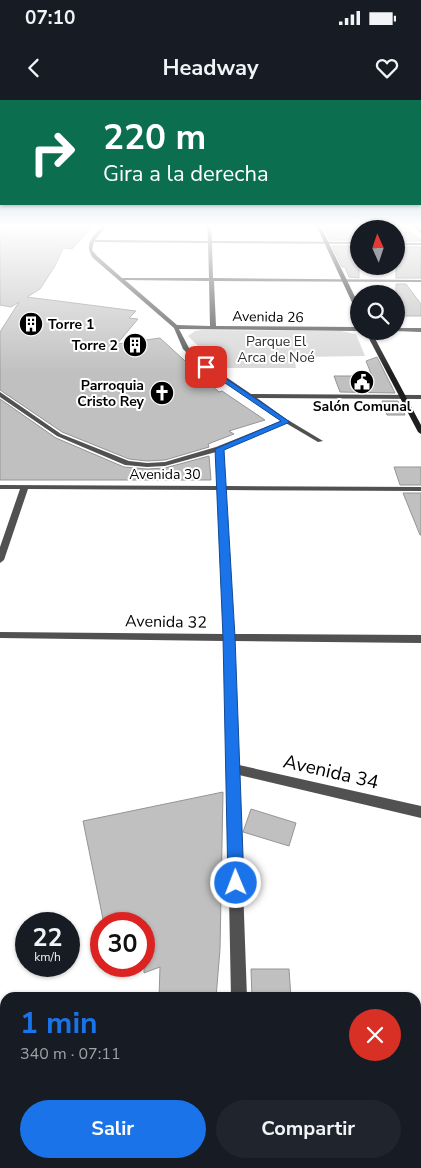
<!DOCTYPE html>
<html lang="es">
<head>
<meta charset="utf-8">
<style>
  :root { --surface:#171b24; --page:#20242c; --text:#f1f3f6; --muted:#9ea1a6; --accent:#1a73e8 }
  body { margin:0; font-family:"Nunito Sans",sans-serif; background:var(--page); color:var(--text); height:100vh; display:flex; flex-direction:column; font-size:19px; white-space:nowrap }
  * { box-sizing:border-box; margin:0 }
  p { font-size:16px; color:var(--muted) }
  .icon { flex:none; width:28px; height:28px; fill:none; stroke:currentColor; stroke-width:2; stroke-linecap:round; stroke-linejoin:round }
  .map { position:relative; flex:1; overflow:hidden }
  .side { position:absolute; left:0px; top:892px; width:421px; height:176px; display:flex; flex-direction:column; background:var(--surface); border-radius:15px 15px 0 0; box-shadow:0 1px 4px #0004 }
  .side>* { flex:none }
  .top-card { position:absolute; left:0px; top:0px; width:421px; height:105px; box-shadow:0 1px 4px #0004; background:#0b6e4f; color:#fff; overflow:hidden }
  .needle { width:32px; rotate:357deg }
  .controls { position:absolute; left:350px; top:120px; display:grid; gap:10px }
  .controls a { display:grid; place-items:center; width:55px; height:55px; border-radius:50%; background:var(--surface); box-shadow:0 1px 4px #0004; font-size:25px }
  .speed { position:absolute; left:15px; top:812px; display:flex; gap:10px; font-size:25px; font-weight:700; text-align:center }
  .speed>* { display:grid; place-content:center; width:65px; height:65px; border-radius:50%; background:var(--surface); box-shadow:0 1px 4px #0004; line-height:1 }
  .speed small { font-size:12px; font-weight:400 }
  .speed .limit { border:8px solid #d22; background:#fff; color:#111 }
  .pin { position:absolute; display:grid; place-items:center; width:42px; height:42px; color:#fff; margin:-21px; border-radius:10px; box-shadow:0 2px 8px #0006 }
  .me { position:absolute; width:55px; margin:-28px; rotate:359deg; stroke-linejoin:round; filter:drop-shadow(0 0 4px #0008) }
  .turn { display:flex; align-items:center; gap:18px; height:105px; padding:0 20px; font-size:22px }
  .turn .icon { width:65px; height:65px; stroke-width:2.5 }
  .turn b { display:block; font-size:35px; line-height:42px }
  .round { display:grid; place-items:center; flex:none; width:52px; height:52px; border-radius:26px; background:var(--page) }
  .headline { display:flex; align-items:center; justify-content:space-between; height:85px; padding:0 20px }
  h1 { font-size:30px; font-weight:700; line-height:38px; color:var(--accent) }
  .primary-button { display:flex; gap:10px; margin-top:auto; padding:10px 20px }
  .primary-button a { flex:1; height:58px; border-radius:30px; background:var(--accent); color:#fff; font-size:20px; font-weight:700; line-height:58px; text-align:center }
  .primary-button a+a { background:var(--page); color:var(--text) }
  .status { display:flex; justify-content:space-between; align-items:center; height:35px; padding:0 25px; background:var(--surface); direction:ltr }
  .status svg { height:14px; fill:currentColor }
  header { display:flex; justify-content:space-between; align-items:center; height:65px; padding:0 20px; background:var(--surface); font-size:22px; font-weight:700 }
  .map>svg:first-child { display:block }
  .green { fill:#d8d8d8 }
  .building { fill:#c0c0c0; stroke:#959595 }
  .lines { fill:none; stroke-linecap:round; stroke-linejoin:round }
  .lane { fill:#515151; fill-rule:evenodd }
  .street { fill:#515151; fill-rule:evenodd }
  .secondary { fill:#1e1e1e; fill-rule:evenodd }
  .route { fill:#1a73e8; stroke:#114b97 }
  .labels { text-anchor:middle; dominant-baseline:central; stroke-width:4; stroke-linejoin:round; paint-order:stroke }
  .far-street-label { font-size:14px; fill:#000; stroke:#fff }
  .far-poi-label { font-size:14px; font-weight:bold; fill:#000; stroke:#fff; text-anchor:end }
  .far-park-label { font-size:14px; fill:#2f2f2f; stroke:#fff }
  .street-label { font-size:16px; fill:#000; stroke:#fff }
  .near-street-label { font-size:19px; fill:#000; stroke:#fff }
</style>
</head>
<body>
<div class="status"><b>07:10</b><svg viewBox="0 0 49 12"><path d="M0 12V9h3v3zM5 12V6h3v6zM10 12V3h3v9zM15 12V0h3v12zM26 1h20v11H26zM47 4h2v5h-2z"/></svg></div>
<header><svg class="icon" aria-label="back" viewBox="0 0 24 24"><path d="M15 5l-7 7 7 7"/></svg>Headway<svg class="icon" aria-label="heart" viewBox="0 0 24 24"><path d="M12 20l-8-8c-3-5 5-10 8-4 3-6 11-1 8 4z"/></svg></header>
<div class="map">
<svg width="421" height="1068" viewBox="0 0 421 1068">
  <rect width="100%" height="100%" fill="#fff"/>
  <!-- green -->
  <polygon class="green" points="202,230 341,231 356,234 365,256 294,257 296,268 220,268 188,236 195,231"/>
  <!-- building -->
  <g class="building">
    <polygon points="54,125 94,125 72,149 63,148 55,166 40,189 27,197 136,211 129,218 138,219 117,244 160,238 219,292 222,291 265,320 229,331 234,334 208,344 209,347 165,360 147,361 129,359 62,332 0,290 0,232 19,202 11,207 0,205 0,127 56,126"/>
    <polygon points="324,125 359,125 359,140 329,140"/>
    <polygon points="396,125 405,125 414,136 417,136 421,141 396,141"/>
    <polygon points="332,146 359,146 359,178 349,177 345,167 342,167"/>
    <rect x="396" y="147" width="25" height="31"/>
    <polygon points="396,184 406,184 421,204 421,216 396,216"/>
    <polygon points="377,257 395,293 340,292 334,276 372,276 366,261"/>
    <polygon points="0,299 56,338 124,367 147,369 165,368 209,356 211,380 0,380"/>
    <polygon points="382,301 398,301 405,315 387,315"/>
    <polygon points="394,367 421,367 421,385 400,385"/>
    <polygon points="403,393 421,393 421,435 420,435"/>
    <polygon points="223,692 220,849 216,898 159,898 160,867 144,873 144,824 104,824 83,721"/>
    <polygon points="251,709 296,723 289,746 243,732"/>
    <polygon points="251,869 289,869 291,898 252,898"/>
  </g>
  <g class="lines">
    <!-- lane -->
    <polygon class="lane" points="284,320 288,320 323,341 318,342 284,322"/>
    <!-- street -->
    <g class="street">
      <path d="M103,125H107L95,140L208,141L207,125H211L212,141L359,142V144L212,143L213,178L421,180V182L214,181L216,226L359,227V231L179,229L189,248L198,258L251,294L421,295V299L257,298L289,321L223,350L225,386L421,387V391L225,390L234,534L421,535V543L234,541L239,665L421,706V718L239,675L247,898H231L224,541L0,538V532L224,534L217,390L28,389L4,460L0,463V447L20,389H0V385L217,386L216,352L165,366L147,367L125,365L57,336L0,297V292L61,334L129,361L147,363L165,362L216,347L281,321L194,260L183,249L174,228L93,158C83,143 93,137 103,125ZM94,142L208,143L209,178H122L97,156L92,150ZM125,180L209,181L210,226L177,225Z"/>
      <rect x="396" y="143" width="25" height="2"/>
      <polygon points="396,228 421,228 421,232 395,231 396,231"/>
      <rect x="234" y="1064" width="18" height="4"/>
    </g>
    <!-- secondary -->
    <g class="secondary">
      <polygon points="316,125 320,125 359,205 359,212 356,211"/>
      <polygon points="413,125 417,125 421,130 421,133"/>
      <polygon points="365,231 371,231 421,325 421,334 418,332"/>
    </g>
  </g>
  <!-- sky -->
  <linearGradient id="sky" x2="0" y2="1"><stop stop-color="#8baccb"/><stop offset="0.46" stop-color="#fff"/><stop offset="1" stop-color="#fff" stop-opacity="0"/></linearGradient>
  <rect width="421" height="274" fill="url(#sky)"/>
  <!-- route -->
  <polygon class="route" points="206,265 290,322 224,350 235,537 244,783 241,788 236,791 230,788 228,783 223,537 215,349 281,321 203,268 203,265"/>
  <!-- icons -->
  <defs>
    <g id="building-disc" transform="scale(1.25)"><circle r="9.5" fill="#000" stroke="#fff"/><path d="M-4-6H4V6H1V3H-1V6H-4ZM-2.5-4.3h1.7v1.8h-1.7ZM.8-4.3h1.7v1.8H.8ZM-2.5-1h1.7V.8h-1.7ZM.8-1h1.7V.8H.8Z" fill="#fff"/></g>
    <g id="civic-disc" transform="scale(1.25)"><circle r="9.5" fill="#000" stroke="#fff"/><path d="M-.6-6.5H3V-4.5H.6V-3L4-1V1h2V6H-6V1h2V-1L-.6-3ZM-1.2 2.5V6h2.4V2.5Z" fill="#fff"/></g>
    <g id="church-disc" transform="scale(1.25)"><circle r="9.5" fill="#000" stroke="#fff"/><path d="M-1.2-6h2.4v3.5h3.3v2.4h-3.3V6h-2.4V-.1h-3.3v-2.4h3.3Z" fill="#fff"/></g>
  </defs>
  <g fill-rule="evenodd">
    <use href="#building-disc" x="31" y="224"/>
    <use href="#building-disc" x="135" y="245"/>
    <use href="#civic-disc" x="362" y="282"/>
    <use href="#church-disc" x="162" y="293"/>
  </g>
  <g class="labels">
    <!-- far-street labels -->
    <g class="far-street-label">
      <text transform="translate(268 217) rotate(1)">Avenida 26</text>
      <text x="165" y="374">Avenida 30</text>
    </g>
    <!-- far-poi labels -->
    <g class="far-poi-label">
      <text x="48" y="224" text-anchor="start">Torre 1</text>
      <text x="118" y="245">Torre 2</text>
      <text x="144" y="285">Parroquia<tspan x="144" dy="16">Cristo Rey</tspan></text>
      <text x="362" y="306" text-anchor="middle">Salón Comunal</text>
    </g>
    <!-- far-park labels -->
    <g class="far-park-label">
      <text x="276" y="241">Parque El<tspan x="276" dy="16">Arca de Noé</tspan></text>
    </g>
    <!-- street labels -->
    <g class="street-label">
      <text transform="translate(166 522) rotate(1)">Avenida 32</text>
    </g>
    <!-- near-street labels -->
    <g class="near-street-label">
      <text transform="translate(331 672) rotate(13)">Avenida 34</text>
    </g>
  </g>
</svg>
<div class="controls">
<a><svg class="needle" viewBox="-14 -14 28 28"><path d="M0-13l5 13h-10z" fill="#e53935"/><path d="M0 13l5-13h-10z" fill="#9ea1a6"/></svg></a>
<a><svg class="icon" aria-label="search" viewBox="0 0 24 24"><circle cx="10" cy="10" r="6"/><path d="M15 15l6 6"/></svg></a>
</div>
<div class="speed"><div>22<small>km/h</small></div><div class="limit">30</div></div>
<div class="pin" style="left:206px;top:267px;background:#d93025"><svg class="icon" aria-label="arrive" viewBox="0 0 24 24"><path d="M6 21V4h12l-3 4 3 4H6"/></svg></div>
<svg class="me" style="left:236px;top:783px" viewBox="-20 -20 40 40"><circle r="17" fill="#1a73e8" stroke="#fff" stroke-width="3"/><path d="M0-11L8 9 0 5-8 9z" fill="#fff"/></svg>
<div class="top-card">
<div class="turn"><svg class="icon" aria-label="right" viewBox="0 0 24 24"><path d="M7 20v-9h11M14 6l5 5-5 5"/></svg><div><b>220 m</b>Gira a la derecha</div></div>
</div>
<section class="side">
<div class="headline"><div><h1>1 min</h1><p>340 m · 07:11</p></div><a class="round" style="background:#d93025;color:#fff"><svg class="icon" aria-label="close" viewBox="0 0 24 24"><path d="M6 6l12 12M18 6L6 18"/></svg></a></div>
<div class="primary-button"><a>Salir</a><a>Compartir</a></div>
</section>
</div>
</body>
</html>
